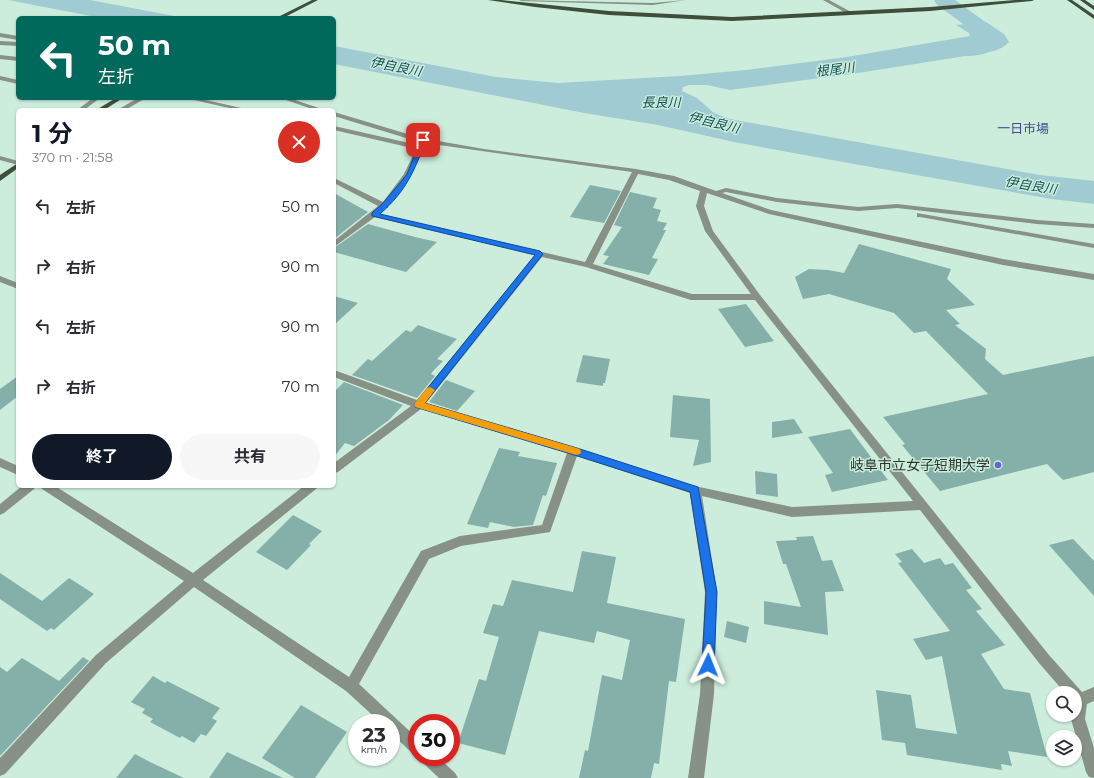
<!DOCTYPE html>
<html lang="ja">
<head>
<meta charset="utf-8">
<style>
  :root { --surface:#fff; --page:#f7f7f7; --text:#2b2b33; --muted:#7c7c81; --accent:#111827 }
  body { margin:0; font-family:Montserrat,"Noto Sans JP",sans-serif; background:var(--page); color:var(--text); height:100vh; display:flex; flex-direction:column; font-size:15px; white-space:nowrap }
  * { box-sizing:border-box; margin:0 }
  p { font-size:13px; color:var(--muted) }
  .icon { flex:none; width:22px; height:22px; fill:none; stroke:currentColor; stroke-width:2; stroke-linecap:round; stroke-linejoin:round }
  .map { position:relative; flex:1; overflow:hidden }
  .drawer { position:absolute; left:16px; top:108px; width:320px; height:380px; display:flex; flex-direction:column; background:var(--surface); border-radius:6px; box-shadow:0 1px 3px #0004 }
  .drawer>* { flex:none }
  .guide { position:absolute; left:16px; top:16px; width:320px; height:84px; border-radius:6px; box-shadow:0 1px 3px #0004; background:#00695c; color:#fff; overflow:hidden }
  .fabs { position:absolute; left:1046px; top:686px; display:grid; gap:8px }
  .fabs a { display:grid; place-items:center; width:36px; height:36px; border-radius:50%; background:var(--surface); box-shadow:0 1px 3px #0004; font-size:20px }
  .speed { position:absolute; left:348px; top:714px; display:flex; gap:8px; font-size:20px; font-weight:700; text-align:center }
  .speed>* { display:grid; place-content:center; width:52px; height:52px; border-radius:50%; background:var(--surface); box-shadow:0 1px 3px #0004; line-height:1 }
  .speed small { font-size:10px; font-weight:400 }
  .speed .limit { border:6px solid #d22; background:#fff; color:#111 }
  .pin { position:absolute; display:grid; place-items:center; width:34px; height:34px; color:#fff; margin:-17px; border-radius:8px; box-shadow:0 2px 6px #0006 }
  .me { position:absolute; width:44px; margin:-22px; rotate:2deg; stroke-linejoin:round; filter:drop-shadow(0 0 3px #0008) }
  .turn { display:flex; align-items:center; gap:14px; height:84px; padding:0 16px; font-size:18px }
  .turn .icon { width:52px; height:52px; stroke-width:2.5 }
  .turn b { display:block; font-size:28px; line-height:34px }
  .round { display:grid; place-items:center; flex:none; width:42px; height:42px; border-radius:21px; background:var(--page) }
  .summary { display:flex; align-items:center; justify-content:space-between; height:68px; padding:0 16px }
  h1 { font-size:24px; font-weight:700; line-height:30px; color:var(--accent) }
  .button { display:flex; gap:8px; margin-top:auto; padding:8px 16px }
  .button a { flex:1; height:46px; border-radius:24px; background:var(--accent); color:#fff; font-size:16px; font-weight:700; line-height:46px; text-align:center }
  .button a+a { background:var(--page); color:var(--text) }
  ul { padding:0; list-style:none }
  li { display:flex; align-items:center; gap:12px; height:60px; padding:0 16px }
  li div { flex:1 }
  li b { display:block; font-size:15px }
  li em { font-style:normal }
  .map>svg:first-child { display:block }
  .water { fill:#a1cbd2 }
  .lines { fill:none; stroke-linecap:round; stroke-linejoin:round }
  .river { fill:#a1cbd2; fill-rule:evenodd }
  .building { fill:#85afa9 }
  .minor { fill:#889185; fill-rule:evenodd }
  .major { fill:#3e4e3a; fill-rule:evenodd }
  .route { fill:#1a73e8; stroke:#114b97 }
  .slow { fill:#f59e0b }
  .poi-dot { fill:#6264dd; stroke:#cceddc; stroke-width:1.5 }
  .labels { text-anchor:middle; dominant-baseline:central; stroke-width:3; stroke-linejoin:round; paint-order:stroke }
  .far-water-label { font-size:13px; font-style:italic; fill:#135058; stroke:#cceddc }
  .far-quarter-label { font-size:13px; fill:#454a87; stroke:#cceddc }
  .poi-label { font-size:14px; fill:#28352e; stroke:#cceddc; text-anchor:end }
</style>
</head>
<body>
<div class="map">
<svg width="1094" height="778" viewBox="0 0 1094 778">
  <rect width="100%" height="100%" fill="#cceddc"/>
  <!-- water -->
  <g class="water">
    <polygon points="8,0 90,0 185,18 101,18"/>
    <path d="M986,22L1004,34L1009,42C1001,51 989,52 978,54L858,73L730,90L707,85H689L683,87L682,91L697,98L714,113L730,119L1040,175L1094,181V204L1052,199L843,162L734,142L658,125L584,113L334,64V46L496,77L558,83L680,76L746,70L847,57L970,36L969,33L956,25Z"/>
  </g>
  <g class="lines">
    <!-- river -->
    <path class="river" d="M934,0H955L999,32C1012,50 974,59 962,55L958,51L962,47L982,40V38L936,4Z"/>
  </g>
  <!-- building -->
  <g class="building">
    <polygon points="590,185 621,191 604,223 570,217"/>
    <polygon points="630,192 657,198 653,208 661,210 657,221 667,223 663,230 666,230 652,258 658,259 649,275 603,264 609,256 603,255 622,227 614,225"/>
    <polygon points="334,193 368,212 334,239"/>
    <polygon points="368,224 415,237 437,242 406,272 334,252 334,248"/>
    <polygon points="859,244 951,269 947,279 975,305 946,310 960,324 955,325 986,349 985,359 1003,375 1094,356 1094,472 1063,480 1047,464 940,491 902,445 905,444 883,417 988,394 926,331 914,333 894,313 829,294 803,299 795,277 809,269 828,270 844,273"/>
    <polygon points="334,296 358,303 334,325"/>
    <polygon points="746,304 774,341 745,347 718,309"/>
    <polygon points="418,325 457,339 437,359 443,361 433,371 431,374 435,376 417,398 352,375 368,359 372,361 406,330 411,332"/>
    <polygon points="583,355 610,359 605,383 603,383 603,386 576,382"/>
    <polygon points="18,376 18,396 0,410 0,389"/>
    <polygon points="446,380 475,391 457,411 429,402"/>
    <polygon points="344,382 403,405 389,420 354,446 345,443 334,457 334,392"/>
    <polygon points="673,395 710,399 711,462 693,466 699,440 670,437"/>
    <polygon points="794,419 803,433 772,438 772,422"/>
    <polygon points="850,429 888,480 832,492 825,475 833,473 808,437"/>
    <polygon points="499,448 520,452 518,456 557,463 546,496 543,495 533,525 514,527 490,522 488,528 467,524"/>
    <polygon points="755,471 777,474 778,497 756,494"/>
    <polygon points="293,515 322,531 309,544 311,545 287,570 256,552"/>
    <polygon points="813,536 822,561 832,560 844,591 825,592 828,635 764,624 764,601 801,607 786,564 783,564 776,541 797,540 796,537"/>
    <polygon points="1073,539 1094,561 1094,596 1049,545"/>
    <polygon points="912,549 924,563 940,558 945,565 953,563 972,588 966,590 982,609 976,611 1005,645 981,654 1004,689 1030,693 1047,757 1008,751 1012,766 1001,764 1002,770 907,755 905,743 882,740 876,690 911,695 916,728 957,734 942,656 926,660 913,639 950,631 898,563 902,562 895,554"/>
    <polygon points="582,551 616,557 607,603 685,619 676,682 669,681 659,764 654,763 651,778 579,778 585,750 588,751 602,675 622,680 630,640 597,631 594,643 539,631 505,755 458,743 479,679 486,681 499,637 483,633 493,604 503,606 512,580 573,592"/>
    <polygon points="0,573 42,601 69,578 94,594 54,630 51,628 47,631 0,599"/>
    <polygon points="727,621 749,627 746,643 724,637"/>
    <polygon points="83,657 89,661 0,756 0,667 7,672 22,658 59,681"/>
    <polygon points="153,676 165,683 167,681 220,708 212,718 217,721 206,736 201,734 194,743 182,736 180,738 150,722 153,719 142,713 145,709 131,702"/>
    <polygon points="301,705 347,732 315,778 295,778 262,758"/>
    <polygon points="227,752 283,778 209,778"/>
    <polygon points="135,754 150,762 184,778 116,778"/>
  </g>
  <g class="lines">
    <!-- minor -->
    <g class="minor">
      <polygon points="519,0 653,3 686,0 653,5 521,1"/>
      <polygon points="823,0 829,0 853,13 848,14"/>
      <polygon points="0,33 18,36 18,40 0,37"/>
      <polygon points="0,41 18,42 18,46 0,45"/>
      <polygon points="0,55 18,57 18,61 0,59"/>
      <polygon points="0,76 18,80 18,84 0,80"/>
      <polygon points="93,98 100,98 84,110 77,110"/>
      <polygon points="138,98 146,98 125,110 119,109"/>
      <polygon points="185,98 197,98 250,110 238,110"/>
      <polygon points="280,98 289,98 325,110 315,110"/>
      <path d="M334,112L421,138L484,149L636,169L674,176L716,191L726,188L777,198L858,207L897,204L1037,220L1094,224V228L1037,224L897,208L858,211L777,202L726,192L722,193L771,210L1003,259L1094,274V280L1003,265L769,214L707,193L704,206L713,231L760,295L1049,655L1082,692L1094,687V701L1087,704L1085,719L1094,748V778L1089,777L1086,772L1071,719V715H1075V693H1065L1039,663L920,510L792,517L702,496L717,592L714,694L704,778H688L700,694L705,592L690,493L577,456L550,532L461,546L429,559L359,684L417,738V755L412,753L391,733V723H381L346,691L194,587L106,663L5,774L0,776V758L96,655L184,581L42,489L40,486H55L193,573L304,486H318L316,489L203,580L349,677L421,551L460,536L542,525L567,453L421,409L338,472L334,473V463L411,406L334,377V370L417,400L535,255L375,217L334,247V241L378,206L334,183V178L383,202L404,174L416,149L334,130V126L418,145L419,142L334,116ZM425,143L632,172L585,262L379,214L385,208H388V205L401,190L411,174L424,148ZM638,174L669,180L700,191L696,206L705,231L751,294H692L593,264ZM542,257L586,267L691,300H755L913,501L792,507L695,486L573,447L426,403Z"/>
      <polygon points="0,156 18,161 18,165 0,160"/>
      <polygon points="917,213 1094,244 1094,248 920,217 917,217"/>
      <polygon points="0,276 18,283 18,289 0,282"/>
      <polygon points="0,458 18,466 18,475 0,467"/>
      <polygon points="22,486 36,486 34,489 4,513 0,515 0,504"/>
      <polygon points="420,757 438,757 455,773 458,778 439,778 422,762"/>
    </g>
    <!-- major -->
    <g class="major">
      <polygon points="312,0 318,0 283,18 276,18"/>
      <polygon points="488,0 501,0 609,11 732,17 930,7 1015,0 1034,0 1032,1 930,11 732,21 609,15 535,7"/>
      <polygon points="1067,0 1072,0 1094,15 1094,19"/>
      <polygon points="1080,0 1085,0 1094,6 1094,10"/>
      <polygon points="116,98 123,98 104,110 96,110"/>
      <polygon points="18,163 18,168 0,181 0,175"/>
    </g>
  </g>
  <!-- route -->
  <path class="route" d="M421,139L426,140C414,172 406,191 380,214L540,251L543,254L425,403L577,448L698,487L717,592L714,665L713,669L708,671L704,669L702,665L706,592L690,492L571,454L415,407L414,405L535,255L372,216V213L382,204L400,183L407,174Z"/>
  <!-- slow -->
  <polygon class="slow" points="430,387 435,390 425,403 580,449 581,452 580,454 576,455 415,407 414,405 415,403 427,388"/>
  <!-- markers -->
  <circle class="poi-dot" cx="998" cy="465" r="4"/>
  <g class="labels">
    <!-- far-water labels -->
    <g class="far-water-label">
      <text transform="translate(396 66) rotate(11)">伊自良川</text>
      <text transform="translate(835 69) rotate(-7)">根尾川</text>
      <text x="661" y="102">長良川</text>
      <text transform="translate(714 122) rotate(14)">伊自良川</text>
      <text transform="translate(1031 185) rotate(9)">伊自良川</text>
    </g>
    <!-- far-quarter labels -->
    <g class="far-quarter-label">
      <text x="1023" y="128">一日市場</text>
    </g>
    <!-- poi labels -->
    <g class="poi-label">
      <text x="990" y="465">岐阜市立女子短期大学</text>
    </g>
  </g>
</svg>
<div class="fabs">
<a><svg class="icon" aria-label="search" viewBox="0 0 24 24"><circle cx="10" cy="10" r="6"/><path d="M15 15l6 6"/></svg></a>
<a><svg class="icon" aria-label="layers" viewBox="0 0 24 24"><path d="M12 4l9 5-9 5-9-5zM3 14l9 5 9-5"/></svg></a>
</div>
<div class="speed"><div>23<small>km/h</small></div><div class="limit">30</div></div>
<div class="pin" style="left:423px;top:140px;background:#d93025"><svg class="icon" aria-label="arrive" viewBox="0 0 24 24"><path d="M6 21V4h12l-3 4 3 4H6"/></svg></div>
<svg class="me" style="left:708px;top:665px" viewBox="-20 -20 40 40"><path d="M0-17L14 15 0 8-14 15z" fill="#1a73e8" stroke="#fff" stroke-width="4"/></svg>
<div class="guide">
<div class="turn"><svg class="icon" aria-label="left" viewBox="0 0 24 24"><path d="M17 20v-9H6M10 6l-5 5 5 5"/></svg><div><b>50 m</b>左折</div></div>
</div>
<section class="drawer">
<div class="summary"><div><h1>1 分</h1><p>370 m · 21:58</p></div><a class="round" style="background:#d93025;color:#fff"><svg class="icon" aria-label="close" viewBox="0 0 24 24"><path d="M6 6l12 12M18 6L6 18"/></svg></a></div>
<ul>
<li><svg class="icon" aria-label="left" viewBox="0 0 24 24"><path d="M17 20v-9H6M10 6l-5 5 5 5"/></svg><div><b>左折</b></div><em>50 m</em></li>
<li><svg class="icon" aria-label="right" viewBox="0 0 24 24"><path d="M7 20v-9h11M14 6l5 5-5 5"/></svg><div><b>右折</b></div><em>90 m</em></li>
<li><svg class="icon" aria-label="left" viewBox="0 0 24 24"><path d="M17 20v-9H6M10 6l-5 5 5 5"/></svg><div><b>左折</b></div><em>90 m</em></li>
<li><svg class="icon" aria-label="right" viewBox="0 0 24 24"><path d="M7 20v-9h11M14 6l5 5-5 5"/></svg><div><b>右折</b></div><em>70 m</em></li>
</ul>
<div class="button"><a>終了</a><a>共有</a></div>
</section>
</div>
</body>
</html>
